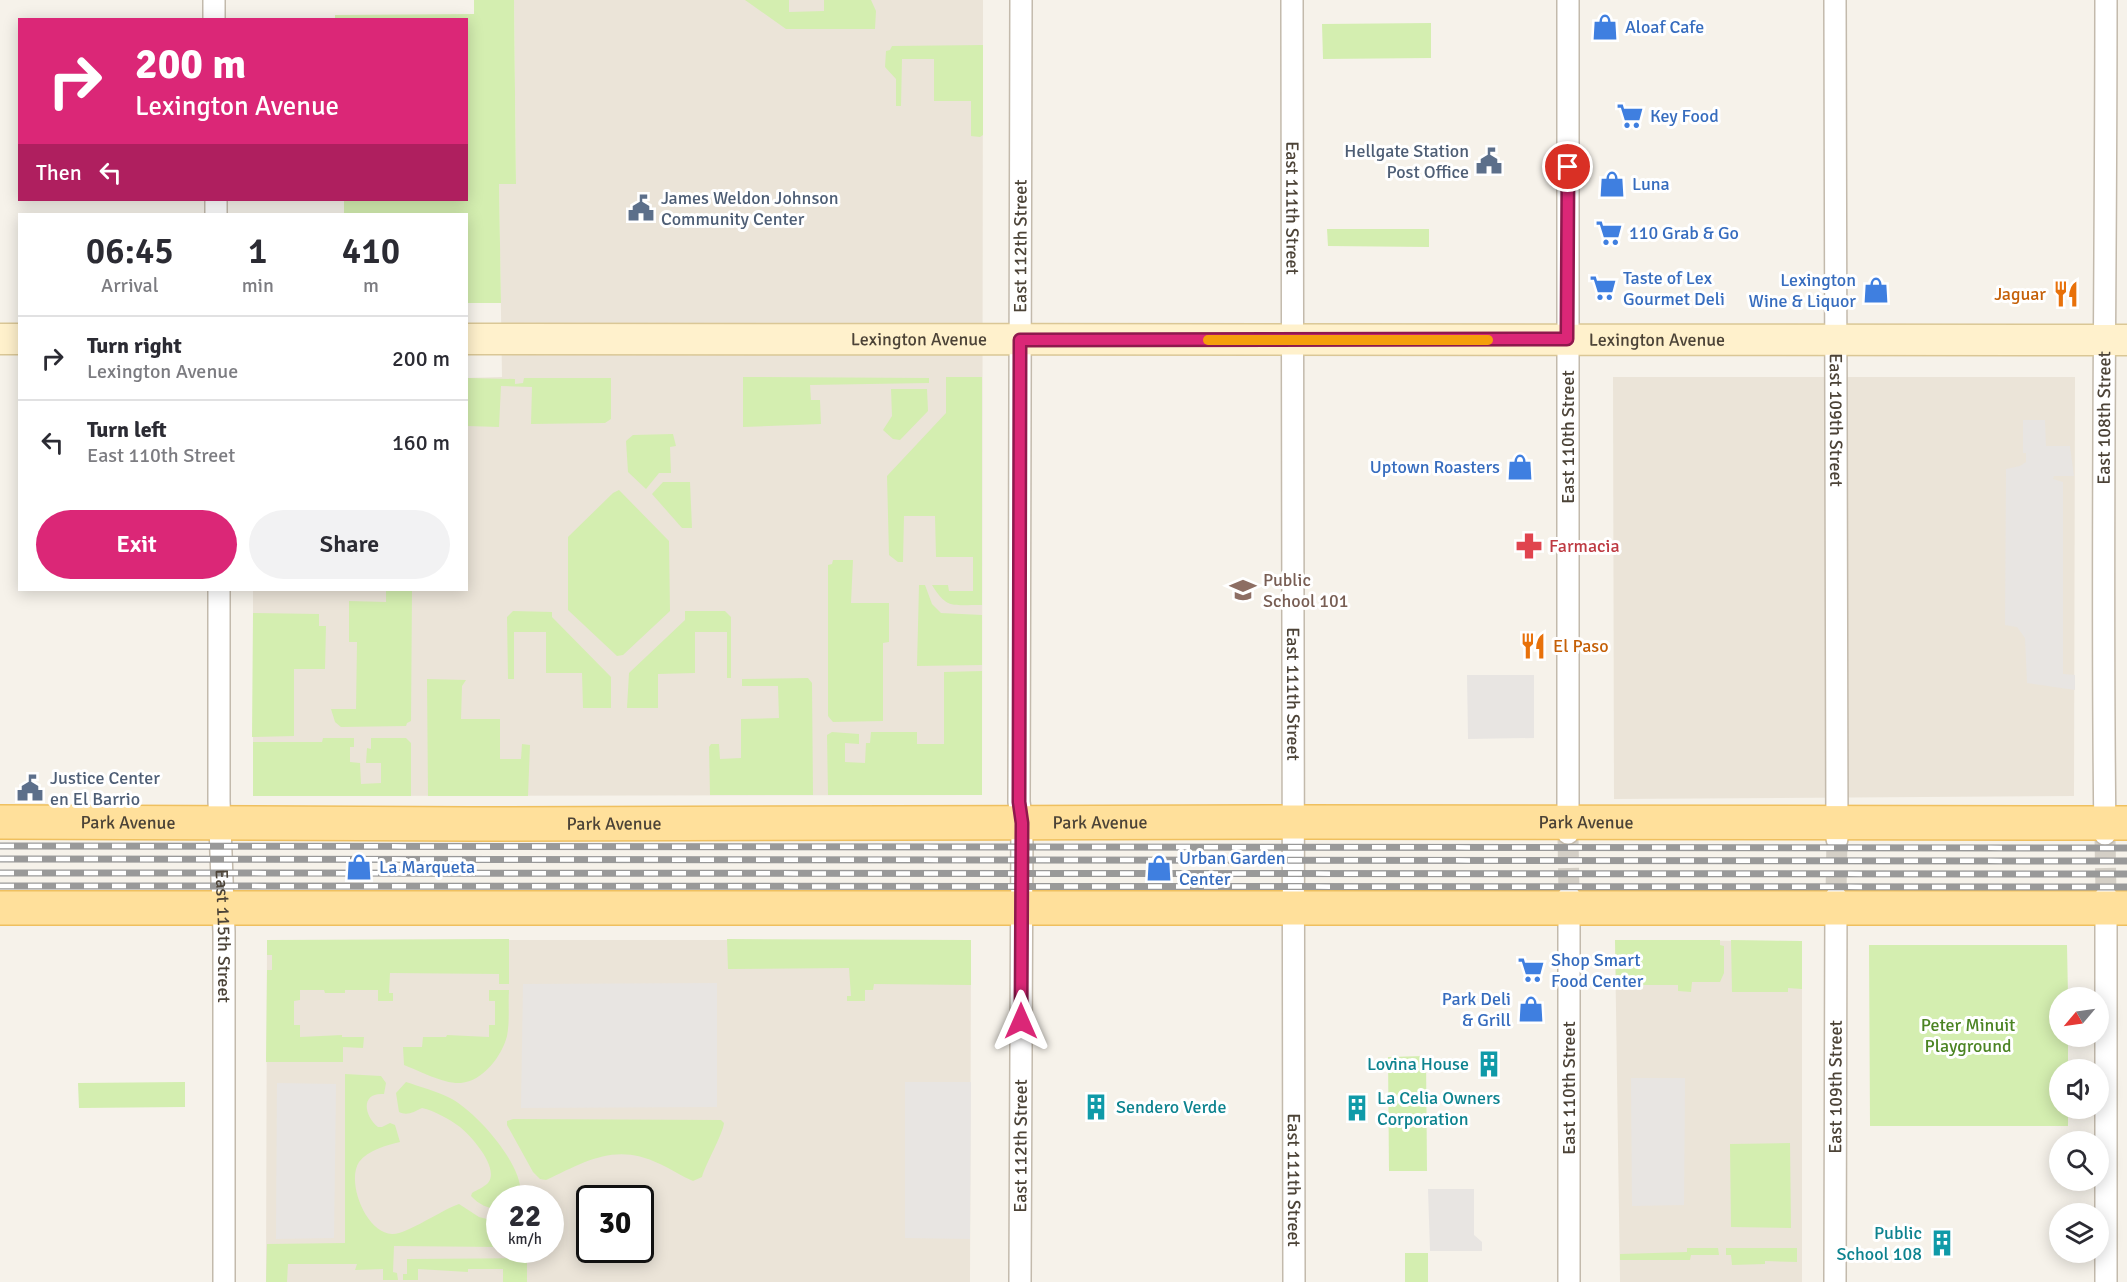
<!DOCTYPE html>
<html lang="en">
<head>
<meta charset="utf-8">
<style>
  :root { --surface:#fff; --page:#f2f2f3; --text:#2b2b33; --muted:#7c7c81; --line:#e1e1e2; --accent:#db2777 }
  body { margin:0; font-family:Signika,sans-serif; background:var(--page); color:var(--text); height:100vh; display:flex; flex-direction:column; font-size:22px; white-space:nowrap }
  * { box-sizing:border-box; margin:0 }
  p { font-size:20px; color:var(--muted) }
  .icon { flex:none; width:33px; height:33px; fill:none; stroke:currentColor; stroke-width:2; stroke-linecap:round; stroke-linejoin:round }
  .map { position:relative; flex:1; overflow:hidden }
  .panel { position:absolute; left:18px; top:213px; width:450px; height:378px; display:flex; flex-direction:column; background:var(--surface); border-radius:0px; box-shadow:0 3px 15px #0003 }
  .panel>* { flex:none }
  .hud { position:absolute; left:18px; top:18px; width:450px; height:183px; border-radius:0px; box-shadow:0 3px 15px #0003; background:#db2777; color:#fff; overflow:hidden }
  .needle { width:39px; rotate:241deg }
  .controls { position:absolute; left:2049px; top:987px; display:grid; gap:12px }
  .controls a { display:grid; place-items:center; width:60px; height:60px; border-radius:50%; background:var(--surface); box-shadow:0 3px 15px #0003; font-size:30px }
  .speed { position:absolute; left:486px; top:1185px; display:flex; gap:12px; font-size:30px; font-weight:700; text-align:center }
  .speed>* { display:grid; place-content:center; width:78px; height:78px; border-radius:50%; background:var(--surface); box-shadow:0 3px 15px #0003; line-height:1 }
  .speed small { font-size:15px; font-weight:400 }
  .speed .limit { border:3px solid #111; border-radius:9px; background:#fff; color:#111 }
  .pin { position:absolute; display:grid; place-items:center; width:51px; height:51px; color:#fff; margin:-26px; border:3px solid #fff; border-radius:50%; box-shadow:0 2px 6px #0007 }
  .me { position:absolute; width:66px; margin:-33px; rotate:0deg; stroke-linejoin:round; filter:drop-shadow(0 0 4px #0008) }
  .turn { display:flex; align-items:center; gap:21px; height:126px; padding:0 18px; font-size:27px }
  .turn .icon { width:78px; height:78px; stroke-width:2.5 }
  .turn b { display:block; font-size:42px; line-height:51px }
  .then { display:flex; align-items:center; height:57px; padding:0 18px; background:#0003; gap:12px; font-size:22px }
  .eta { display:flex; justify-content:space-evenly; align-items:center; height:102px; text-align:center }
  .eta b { font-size:36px; font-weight:600; line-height:42px }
  .primary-button { display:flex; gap:12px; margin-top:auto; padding:12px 18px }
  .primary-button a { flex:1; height:69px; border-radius:36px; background:var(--accent); color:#fff; font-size:24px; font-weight:600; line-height:69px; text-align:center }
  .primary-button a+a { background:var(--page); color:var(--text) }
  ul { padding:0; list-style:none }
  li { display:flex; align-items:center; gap:18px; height:84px; padding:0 18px; border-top:2px solid var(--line) }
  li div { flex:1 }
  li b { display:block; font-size:22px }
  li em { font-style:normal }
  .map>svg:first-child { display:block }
  .residential { fill:#ebe4d8; fill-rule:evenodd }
  .green { fill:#d4eeb0 }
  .parking { fill:#e8e5e2 }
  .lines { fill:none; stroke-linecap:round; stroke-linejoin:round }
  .street-tunnel { stroke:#d4cfc6; stroke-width:21; stroke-dasharray:21 10; stroke-linecap:butt }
  .street-casing { stroke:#c3baac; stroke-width:24 }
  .secondary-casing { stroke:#dac796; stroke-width:33 }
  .primary-casing { stroke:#efc05f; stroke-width:36 }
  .street { stroke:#fff; stroke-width:21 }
  .secondary { stroke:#fff1cc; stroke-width:30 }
  .primary { stroke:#ffe09b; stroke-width:33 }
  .rail-casing { stroke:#999; stroke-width:7 }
  .rail { stroke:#fff; stroke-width:4.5; stroke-dasharray:14; stroke-linecap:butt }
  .route-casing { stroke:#8e194d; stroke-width:15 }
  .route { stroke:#db2777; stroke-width:10 }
  .slow { stroke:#f59e0b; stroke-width:10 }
  .labels { text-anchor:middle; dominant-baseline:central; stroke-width:6; stroke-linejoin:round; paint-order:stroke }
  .shop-label { font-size:18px; fill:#366cbe; stroke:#fff; text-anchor:start }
  .service-label { font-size:18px; fill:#4e5e75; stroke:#fff; text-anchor:start }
  .street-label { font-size:18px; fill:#4c4337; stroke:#fff }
  .food-label { font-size:18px; fill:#c56008; stroke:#fff; text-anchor:end }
  .health-label { font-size:18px; fill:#be3a42; stroke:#fff; text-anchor:start }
  .education-label { font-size:18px; fill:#785e54; stroke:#fff; text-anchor:start }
  .park-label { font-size:18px; fill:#4b8423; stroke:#fff }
  .culture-label { font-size:18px; fill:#0d838f; stroke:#fff; text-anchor:end }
</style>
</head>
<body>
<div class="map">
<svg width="2127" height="1282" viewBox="0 0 2127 1282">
  <rect width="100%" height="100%" fill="#f6f2ea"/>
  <!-- residential -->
  <g class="residential">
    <polygon points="514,0 983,0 982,795 253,796 253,590 466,590 467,378 502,377 499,184 516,183"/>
    <polygon points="1613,377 2075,377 2074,796 1614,799"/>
    <path d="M267,940H971L970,1282H266ZM500,1198H550V1250H500ZM590,1198H640V1250H590Z"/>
    <polygon points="1615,940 1802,941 1802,1282 1620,1282"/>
  </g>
  <!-- green -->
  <g class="green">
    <polygon points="474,0 514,0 516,184 499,184 501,303 467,303 466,214 344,214 344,200 466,200 466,20 335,20 335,15 474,14"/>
    <polygon points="745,0 789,0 789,12 824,11 824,0 871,0 876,11 875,29 786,29"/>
    <polygon points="1431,23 1431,58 1323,59 1322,24"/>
    <polygon points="983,45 983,135 980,137 971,136 971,101 934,101 934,59 902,59 901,106 896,106 896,79 885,67 886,51 890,50 892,46"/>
    <polygon points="1327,229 1429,229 1429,247 1328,246"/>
    <polygon points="743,377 929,378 929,383 810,385 811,400 820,400 821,424 743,427"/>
    <path d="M946,377H982V605C953,604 948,611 932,585H948L949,591H973V557H936L935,516H904L903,562H898L889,555L887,476L946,413Z"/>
    <polygon points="468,378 515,379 515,384 523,383 524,378 611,378 611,419 605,423 531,424 532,387 501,386 499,427 467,426"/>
    <polygon points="891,389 927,389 928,411 900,440 893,439 883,430 892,416"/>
    <polygon points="673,434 676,446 670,447 671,473 659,473 646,489 628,472 626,441 633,435"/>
    <polygon points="663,482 690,482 692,528 682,528 652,494"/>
    <polygon points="619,490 669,541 670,611 623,655 617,656 568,610 568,537 613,493"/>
    <polygon points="833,560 853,560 851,603 889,603 889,642 883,643 883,721 833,722 828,716 828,565 832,564"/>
    <polygon points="919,585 925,585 932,604 941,613 982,615 982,665 917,666"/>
    <polygon points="386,590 412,590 411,721 407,723 406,726 341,727 335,722 331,709 356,709 357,642 349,642 349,601 386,602"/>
    <polygon points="513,611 552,612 552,617 611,677 611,708 583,708 582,673 546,673 546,632 514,632 514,679 508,679 507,617"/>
    <polygon points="685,611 725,611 731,617 731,678 727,678 727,632 695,632 695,673 658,674 658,708 627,708 629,673 685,620"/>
    <polygon points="253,613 319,614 319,626 326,626 325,669 294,669 294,736 252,737"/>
    <polygon points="982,671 982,795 828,795 827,735 832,732 859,734 859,744 845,743 845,762 865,763 866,743 870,743 871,732 917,732 917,744 944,744 944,672"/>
    <polygon points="808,678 812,683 813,795 710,795 709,747 711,744 719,744 720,759 741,758 741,719 779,718 778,686 742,686 742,679"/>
    <polygon points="427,679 466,680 462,686 461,719 500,719 500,759 521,759 522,744 530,745 528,796 428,796"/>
    <polygon points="323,738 354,738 354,747 350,747 350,762 360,763 361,784 381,783 381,763 366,763 367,748 371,749 371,738 406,738 411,743 411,796 253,796 253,742 322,742"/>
    <polygon points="509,939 509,984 499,984 499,974 390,973 389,993 393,993 393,1001 378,1001 378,990 345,990 345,993 325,993 324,990 300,990 300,1000 294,1001 294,1025 300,1025 300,1037 342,1035 342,1037 364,1037 363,1048 343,1047 343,1062 266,1062 267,970 272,970 272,955 267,955 267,940"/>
    <polygon points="727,939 971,940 971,985 874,984 873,990 865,990 865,1001 847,1001 847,996 851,996 849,968 728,969"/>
    <polygon points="1615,940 1720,940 1720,945 1724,946 1724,973 1720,982 1692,982 1691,992 1678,991 1678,985 1616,985"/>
    <polygon points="1731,940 1802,941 1802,989 1788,988 1788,992 1732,992"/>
    <polygon points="1869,945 2067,945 2068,997 2060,998 2060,1036 2068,1037 2068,1069 2060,1070 2060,1108 2068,1109 2068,1126 1870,1126"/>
    <path d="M489,990H509C508,1005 510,1021 507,1036C502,1056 483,1081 461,1083C443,1084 420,1071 404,1065L403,1047H422L423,1037H446L447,1035L489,1037V1025H495V1001H489Z"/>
    <polygon points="1426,1056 1427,1171 1389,1171 1388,1057"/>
    <path d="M345,1074L381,1076L386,1083L384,1094C360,1092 364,1116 378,1127H382L390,1123L395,1125L400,1142C387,1145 368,1150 359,1162C346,1182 366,1233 392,1234C406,1235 443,1209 459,1204L479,1217L499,1222V1247L394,1246L393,1272L397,1273L398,1280H383V1269L355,1270L357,1264H288L287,1282H266L267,1244L345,1243Z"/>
    <polygon points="185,1082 185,1107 79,1108 78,1083"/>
    <path d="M406,1082C421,1087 436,1091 450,1098C476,1111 527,1168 520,1198H500L499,1210C488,1208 479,1205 471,1196L472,1193C477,1190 484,1187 488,1183C500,1168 472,1137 460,1127C449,1119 435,1111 422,1108C414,1112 407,1116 399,1112L396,1093Z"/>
    <path d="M513,1119L721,1120L724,1123C723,1134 706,1163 702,1177L693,1181C681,1176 671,1169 660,1164C616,1142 586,1161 546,1180L540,1179L533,1172L507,1125V1121Z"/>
    <polygon points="1790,1143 1791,1228 1731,1227 1730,1144"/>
    <polygon points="1687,1248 1718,1248 1719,1255 1691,1255 1690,1260 1620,1260 1620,1254 1687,1252"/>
    <polygon points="1726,1248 1797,1248 1797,1262 1765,1261 1765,1264 1732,1265 1731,1255 1726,1255"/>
    <rect x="1405" y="1253" width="23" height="29"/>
    <polygon points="527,1258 527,1282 503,1282 503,1269 468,1269 468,1272 418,1269 418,1280 403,1280 403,1274 407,1274 407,1259"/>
  </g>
  <!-- parking -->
  <g class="parking">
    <polygon points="2023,420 2045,420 2046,446 2070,446 2074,476 2054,476 2053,479 2063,482 2063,674 2075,675 2075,690 2027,683 2025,638 2017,627 2005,625 2006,469 2020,466 2026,462 2026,453 2023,453"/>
    <polygon points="1467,675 1534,675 1534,738 1468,739"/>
    <polygon points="717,983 717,1107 521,1108 523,984"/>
    <polygon points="1631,1078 1685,1078 1684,1205 1632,1206"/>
    <polygon points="905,1082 971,1082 970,1239 905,1238"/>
    <polygon points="277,1083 336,1084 334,1238 276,1239"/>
    <polygon points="1428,1189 1474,1189 1474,1235 1482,1242 1482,1251 1430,1251"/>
  </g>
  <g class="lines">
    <!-- street-tunnel -->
    <g class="street-tunnel">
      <polyline points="1568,837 1569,894"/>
      <polyline points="2105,837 2106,894"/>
      <polyline points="1836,893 1837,839"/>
    </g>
    <!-- street casing -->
    <g class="street-casing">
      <g id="street">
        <polyline points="214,0 214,20"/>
        <path id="s1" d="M1292,0L1294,1282"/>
        <polyline points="1568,0 1568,833"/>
        <path id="s2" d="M1835,0L1837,839"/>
        <polyline points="216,200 216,214"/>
        <path id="s3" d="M219,590V801L224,932V1282"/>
        <path id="s4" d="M2105,834C2101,556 2106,278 2106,0"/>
        <polyline points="1569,896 1569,1282"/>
        <polyline points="2106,896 2106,1282"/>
        <path id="s5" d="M1020,1282L1022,823L1019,802L1021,0"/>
        <path id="s6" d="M1835,1282L1836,897"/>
      </g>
    </g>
    <!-- secondary casing -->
    <g class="secondary-casing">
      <g id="secondary">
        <polyline points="0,339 20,339"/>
        <path id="s7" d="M466,339L2127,340"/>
      </g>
    </g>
    <!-- primary casing -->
    <g class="primary-casing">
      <g id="primary">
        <path id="s8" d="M0,822L469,824L1293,822L2127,823"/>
        <polyline points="0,908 2127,908"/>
      </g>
    </g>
    <!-- street -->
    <use href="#street" class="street"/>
    <!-- secondary -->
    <use href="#secondary" class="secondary"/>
    <!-- primary -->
    <use href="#primary" class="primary"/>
    <!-- rail casing -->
    <g class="rail-casing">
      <g id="rail">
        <polyline points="0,846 2127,848"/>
        <polyline points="0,859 2127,861"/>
        <polyline points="0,873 2127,874"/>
        <polyline points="0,886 2127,887"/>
      </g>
    </g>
    <!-- rail -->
    <use href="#rail" class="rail"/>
  </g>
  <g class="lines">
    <!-- route casing -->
    <g class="route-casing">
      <polyline id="route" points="1021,1021 1022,823 1019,802 1020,340 1567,339 1568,167"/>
    </g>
    <!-- route -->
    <use href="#route" class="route"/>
    <!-- slow -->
    <polyline class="slow" points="1208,340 1488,340"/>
  </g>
  <!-- icons -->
  <defs>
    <g id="shop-bare" transform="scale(2.07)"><path d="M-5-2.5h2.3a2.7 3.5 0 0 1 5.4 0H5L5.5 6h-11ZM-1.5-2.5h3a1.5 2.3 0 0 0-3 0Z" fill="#3f7fe0" stroke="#fff" stroke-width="2.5" paint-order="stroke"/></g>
    <g id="supermarket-bare" transform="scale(2.07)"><path d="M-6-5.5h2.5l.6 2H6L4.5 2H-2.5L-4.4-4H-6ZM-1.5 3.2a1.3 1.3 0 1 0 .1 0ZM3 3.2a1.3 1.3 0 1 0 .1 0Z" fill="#3f7fe0" stroke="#fff" stroke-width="2.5" paint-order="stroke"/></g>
    <g id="civic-bare" transform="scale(2.07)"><path d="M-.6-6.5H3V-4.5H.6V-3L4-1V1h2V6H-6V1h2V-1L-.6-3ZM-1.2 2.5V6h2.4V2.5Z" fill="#5c6f8a" stroke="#fff" stroke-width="2.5" paint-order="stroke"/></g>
    <g id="restaurant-bare" transform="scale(2.07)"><path d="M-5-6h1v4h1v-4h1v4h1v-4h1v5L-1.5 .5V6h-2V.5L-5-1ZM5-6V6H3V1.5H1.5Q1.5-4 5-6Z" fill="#e8710a" stroke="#fff" stroke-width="2.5" paint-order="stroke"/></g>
    <g id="pharmacy-bare" transform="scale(2.07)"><path d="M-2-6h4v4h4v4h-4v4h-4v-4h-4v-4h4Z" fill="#e0444e" stroke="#fff" stroke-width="2.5" paint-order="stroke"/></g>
    <g id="school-bare" transform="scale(2.07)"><path d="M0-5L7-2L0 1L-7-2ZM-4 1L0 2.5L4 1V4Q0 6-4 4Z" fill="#8d6e63" stroke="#fff" stroke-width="2.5" paint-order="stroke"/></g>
    <g id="building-bare" transform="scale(2.07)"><path d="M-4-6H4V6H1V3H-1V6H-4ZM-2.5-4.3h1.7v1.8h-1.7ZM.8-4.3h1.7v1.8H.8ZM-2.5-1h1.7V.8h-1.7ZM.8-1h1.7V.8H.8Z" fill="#0f9aa8" stroke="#fff" stroke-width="2.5" paint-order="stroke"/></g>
  </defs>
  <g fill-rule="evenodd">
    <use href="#shop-bare" x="1605" y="27"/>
    <use href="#supermarket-bare" x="1630" y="116"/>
    <use href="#civic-bare" x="1489" y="161"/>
    <use href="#shop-bare" x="1612" y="184"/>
    <use href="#civic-bare" x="641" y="208"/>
    <use href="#supermarket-bare" x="1609" y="233"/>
    <use href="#supermarket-bare" x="1603" y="288"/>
    <use href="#shop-bare" x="1876" y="290"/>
    <use href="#restaurant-bare" x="2066" y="294"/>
    <use href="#shop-bare" x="1520" y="467"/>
    <use href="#pharmacy-bare" x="1529" y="546"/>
    <use href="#school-bare" x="1243" y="590"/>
    <use href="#restaurant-bare" x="1533" y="646"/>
    <use href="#civic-bare" x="30" y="788"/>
    <use href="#shop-bare" x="359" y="867"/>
    <use href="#shop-bare" x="1159" y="868"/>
    <use href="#supermarket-bare" x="1531" y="970"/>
    <use href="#shop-bare" x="1531" y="1009"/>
    <use href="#building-bare" x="1489" y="1064"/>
    <use href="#building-bare" x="1096" y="1107"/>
    <use href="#building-bare" x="1357" y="1108"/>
    <use href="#building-bare" x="1942" y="1243"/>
  </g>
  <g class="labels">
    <!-- shop labels -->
    <g class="shop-label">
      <text x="1625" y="27">Aloaf Cafe</text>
      <text x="1650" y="116">Key Food</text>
      <text x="1632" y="184">Luna</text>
      <text x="1629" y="233">110 Grab &amp; Go</text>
      <text x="1623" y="278">Taste of Lex<tspan x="1623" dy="21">Gourmet Deli</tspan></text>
      <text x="1856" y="280" text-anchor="end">Lexington<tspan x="1856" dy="21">Wine &amp; Liquor</tspan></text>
      <text x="1500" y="467" text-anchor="end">Uptown Roasters</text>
      <text x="1179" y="858">Urban Garden<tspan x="1179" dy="21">Center</tspan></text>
      <text x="379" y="867">La Marqueta</text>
      <text x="1551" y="960">Shop Smart<tspan x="1551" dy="21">Food Center</tspan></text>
      <text x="1511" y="999" text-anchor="end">Park Deli<tspan x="1511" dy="21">&amp; Grill</tspan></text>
    </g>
    <!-- service labels -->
    <g class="service-label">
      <text x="1469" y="151" text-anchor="end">Hellgate Station<tspan x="1469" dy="21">Post Office</tspan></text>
      <text x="661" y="198">James Weldon Johnson<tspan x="661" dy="21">Community Center</tspan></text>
      <text x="50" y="778">Justice Center<tspan x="50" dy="21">en El Barrio</tspan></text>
    </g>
    <!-- street labels -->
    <g class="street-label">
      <text stroke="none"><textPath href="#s1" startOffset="208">East 111th Street</textPath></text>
      <text stroke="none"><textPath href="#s5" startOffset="1036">East 112th Street</textPath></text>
      <text stroke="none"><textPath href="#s7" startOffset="1191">Lexington Avenue</textPath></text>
      <text stroke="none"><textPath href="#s7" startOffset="453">Lexington Avenue</textPath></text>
      <text stroke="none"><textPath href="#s4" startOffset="416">East 108th Street</textPath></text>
      <text stroke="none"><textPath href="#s2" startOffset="420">East 109th Street</textPath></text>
      <text transform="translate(1568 437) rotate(-90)">East 110th Street</text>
      <text stroke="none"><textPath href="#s1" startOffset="694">East 111th Street</textPath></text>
      <text stroke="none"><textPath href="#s8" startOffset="128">Park Avenue</textPath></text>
      <text stroke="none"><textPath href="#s8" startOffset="1100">Park Avenue</textPath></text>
      <text stroke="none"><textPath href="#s8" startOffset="1586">Park Avenue</textPath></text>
      <text stroke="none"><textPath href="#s8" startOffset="614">Park Avenue</textPath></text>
      <text stroke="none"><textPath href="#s3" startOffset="346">East 115th Street</textPath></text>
      <text stroke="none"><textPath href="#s6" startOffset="195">East 109th Street</textPath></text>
      <text transform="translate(1569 1088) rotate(-90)">East 110th Street</text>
      <text stroke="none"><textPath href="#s5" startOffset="136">East 112th Street</textPath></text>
      <text stroke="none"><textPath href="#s1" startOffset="1180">East 111th Street</textPath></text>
    </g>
    <!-- food labels -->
    <g class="food-label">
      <text x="2046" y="294">Jaguar</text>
      <text x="1553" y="646" text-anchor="start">El Paso</text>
    </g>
    <!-- health labels -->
    <g class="health-label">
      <text x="1549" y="546">Farmacia</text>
    </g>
    <!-- education labels -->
    <g class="education-label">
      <text x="1263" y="580">Public<tspan x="1263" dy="21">School 101</tspan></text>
    </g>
    <!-- park labels -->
    <g class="park-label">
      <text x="1968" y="1025">Peter Minuit<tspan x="1968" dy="21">Playground</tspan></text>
    </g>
    <!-- culture labels -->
    <g class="culture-label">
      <text x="1469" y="1064">Lovina House</text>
      <text x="1377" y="1098" text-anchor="start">La Celia Owners<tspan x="1377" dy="21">Corporation</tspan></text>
      <text x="1116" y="1107" text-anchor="start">Sendero Verde</text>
      <text x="1922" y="1233">Public<tspan x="1922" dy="21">School 108</tspan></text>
    </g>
  </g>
</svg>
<div class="controls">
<a><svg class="needle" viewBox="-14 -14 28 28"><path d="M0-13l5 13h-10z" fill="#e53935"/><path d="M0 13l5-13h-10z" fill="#7c7c81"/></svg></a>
<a><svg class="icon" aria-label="sound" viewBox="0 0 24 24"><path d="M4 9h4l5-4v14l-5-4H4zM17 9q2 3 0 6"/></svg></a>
<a><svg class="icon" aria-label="search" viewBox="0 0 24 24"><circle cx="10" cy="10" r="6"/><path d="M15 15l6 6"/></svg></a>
<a><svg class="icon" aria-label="layers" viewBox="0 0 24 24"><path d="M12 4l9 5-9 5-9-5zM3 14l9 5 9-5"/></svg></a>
</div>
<div class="speed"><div>22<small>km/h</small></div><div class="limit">30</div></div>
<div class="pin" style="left:1568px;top:167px;background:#d93025"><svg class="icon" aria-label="arrive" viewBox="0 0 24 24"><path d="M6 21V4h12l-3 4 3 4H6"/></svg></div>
<svg class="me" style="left:1021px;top:1021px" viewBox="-20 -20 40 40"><path d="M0-17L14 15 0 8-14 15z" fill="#db2777" stroke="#fff" stroke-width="4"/></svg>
<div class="hud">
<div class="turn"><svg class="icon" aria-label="right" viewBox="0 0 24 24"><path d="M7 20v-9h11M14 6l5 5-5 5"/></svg><div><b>200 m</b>Lexington Avenue</div></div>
<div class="then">Then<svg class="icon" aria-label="left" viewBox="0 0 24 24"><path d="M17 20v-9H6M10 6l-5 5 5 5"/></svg></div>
</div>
<section class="panel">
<div class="eta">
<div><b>06:45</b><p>Arrival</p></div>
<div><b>1</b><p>min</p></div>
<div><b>410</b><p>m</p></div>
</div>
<ul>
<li><svg class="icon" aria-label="right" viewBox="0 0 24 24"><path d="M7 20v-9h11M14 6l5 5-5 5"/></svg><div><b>Turn right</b><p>Lexington Avenue</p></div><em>200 m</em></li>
<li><svg class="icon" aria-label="left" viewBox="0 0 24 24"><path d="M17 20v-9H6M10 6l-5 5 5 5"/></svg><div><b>Turn left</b><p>East 110th Street</p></div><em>160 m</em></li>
</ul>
<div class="primary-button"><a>Exit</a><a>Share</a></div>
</section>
</div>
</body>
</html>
